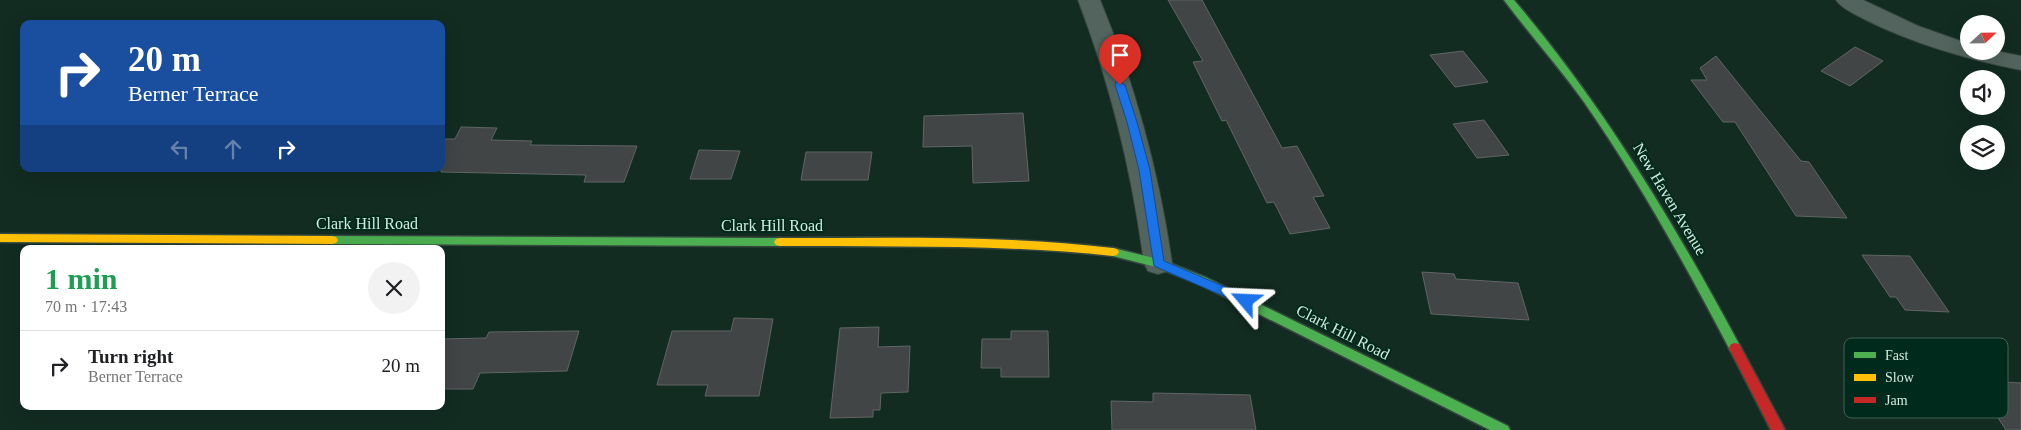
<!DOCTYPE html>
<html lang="en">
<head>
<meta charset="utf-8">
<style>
  :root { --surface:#fff; --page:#f2f2f2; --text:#202124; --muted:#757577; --line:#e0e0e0 }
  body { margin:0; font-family:Georgia,serif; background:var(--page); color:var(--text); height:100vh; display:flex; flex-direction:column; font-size:19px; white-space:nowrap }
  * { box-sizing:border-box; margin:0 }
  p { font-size:16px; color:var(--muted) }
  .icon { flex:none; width:28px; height:28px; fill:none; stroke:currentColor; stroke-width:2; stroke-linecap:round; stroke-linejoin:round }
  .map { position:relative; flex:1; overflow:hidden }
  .drawer { position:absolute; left:20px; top:245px; width:425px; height:165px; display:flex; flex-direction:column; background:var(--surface); border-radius:10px; box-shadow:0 5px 20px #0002 }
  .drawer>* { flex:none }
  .top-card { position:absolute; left:20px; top:20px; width:425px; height:152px; border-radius:10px; box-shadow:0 5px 20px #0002; background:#1a4fa0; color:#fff; overflow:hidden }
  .needle { width:32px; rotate:68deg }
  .fabs { position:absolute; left:1960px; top:15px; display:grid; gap:10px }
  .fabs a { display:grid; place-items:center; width:45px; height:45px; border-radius:50%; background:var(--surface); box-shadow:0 5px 20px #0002; font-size:25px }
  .pin { position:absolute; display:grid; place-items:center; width:42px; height:42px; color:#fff; margin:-51px -21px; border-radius:50% 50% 50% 0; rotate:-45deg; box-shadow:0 0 5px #0007 }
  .pin .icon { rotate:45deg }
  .me { position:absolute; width:55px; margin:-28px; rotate:296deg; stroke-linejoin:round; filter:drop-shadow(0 0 4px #0008) }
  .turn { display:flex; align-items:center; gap:18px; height:105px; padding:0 25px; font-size:22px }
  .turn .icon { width:65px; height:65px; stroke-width:2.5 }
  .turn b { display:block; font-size:35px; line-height:42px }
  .lanes { display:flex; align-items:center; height:48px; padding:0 25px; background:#0003; justify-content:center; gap:25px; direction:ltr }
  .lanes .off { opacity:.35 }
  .round { display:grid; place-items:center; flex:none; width:52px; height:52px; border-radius:26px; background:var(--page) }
  .summary { display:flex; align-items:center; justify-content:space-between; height:85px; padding:0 25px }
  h1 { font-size:30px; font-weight:700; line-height:38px; color:#1e9e55 }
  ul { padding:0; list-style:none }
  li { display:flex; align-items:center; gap:15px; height:70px; padding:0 25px; border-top:1px solid var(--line) }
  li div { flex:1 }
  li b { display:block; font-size:19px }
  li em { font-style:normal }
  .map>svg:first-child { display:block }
  .building { fill:#414545; stroke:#616565 }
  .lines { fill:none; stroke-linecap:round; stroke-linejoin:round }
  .street-casing { stroke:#35473f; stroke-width:2 }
  .fast-casing { stroke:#35473f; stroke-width:3 }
  .slow-casing { stroke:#35473f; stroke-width:3 }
  .jam-casing { stroke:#35473f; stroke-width:3 }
  .street { fill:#52645d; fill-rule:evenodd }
  .fast { fill:#4caf50; fill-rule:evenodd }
  .slow { fill:#ffc107; fill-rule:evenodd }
  .jam { fill:#c62828; fill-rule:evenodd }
  .route { fill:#1a73e8; stroke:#114b97 }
  .labels { text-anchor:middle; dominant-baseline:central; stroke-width:4; stroke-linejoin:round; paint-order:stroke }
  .street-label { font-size:16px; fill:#d3eadf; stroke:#002b1c }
  .key { fill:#002b1c; stroke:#3f6456; stroke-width:1 }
  .key-label { font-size:14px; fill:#d3eadf }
</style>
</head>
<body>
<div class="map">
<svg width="2021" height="430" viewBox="0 0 2021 430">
  <rect width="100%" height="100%" fill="#122c22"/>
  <!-- building -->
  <g class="building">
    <polygon points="1168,0 1202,0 1282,148 1297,146 1324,196 1313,197 1330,228 1290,234 1274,202 1267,203 1226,120 1222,121 1193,62 1203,61"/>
    <polygon points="1855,47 1883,61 1850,86 1821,71"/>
    <polygon points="1463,51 1488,82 1455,87 1430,55"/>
    <polygon points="1716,56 1801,161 1809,162 1847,218 1796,216 1735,122 1723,122 1691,80 1707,80 1700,68"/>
    <polygon points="1023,113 1029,181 973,183 972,146 923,147 924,116"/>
    <polygon points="1484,120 1509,155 1477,158 1453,124"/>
    <polygon points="461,127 497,128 491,140 532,141 530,145 637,146 624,182 584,182 586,175 441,172 441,139 455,139"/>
    <polygon points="699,150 740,151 731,179 690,179"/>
    <polygon points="806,152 872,152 868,180 801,180"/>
    <polygon points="1862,255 1910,256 1949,312 1905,310 1896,297 1890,297"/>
    <polygon points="1422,272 1454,274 1456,279 1518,283 1529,320 1431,314"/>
    <polygon points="734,318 773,319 759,396 705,396 708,385 657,385 672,331 731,331"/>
    <polygon points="879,327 878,347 910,346 908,392 881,393 880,410 873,410 873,417 830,418 840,328"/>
    <polygon points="579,331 567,371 480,373 473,389 441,389 441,339 486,338 489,332"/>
    <polygon points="1011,331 1048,331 1049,377 1001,377 1001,368 981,368 982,339 1011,339"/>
    <polygon points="1973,380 2021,383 2021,430 2006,430"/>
    <polygon points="1153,393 1250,395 1256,430 1112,430 1111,401 1153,402"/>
  </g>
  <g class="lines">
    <!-- street casing -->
    <g class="street-casing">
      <g id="street">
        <path d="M1078,0H1100C1135,85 1159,172 1172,263L1168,271L1158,274L1148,271L1144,263C1132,172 1111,86 1078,0Z"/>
        <path d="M1836,0H1863L1918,26L1969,44V51H1996L2021,56V70C1966,59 1914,44 1864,19C1855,14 1842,9 1836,0Z"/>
      </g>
    </g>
    <!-- fast casing -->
    <g class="fast-casing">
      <g id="fast">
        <path d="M1504,0H1514C1604,106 1674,223 1739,344L1741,348L1739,352L1735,353L1731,352C1686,266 1639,181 1584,102C1559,67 1530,35 1504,0Z"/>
        <polygon points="332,236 780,238 784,239 786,242 784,245 780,246 332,244 328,243 326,240 328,237"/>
        <polygon points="1113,248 1162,260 1207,278 1508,426 1510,430 1490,430 1199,284 1156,267 1109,255 1107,252 1109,249"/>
      </g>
    </g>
    <!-- slow casing -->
    <g class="slow-casing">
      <g id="slow">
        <polygon points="0,234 332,236 336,237 338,240 336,243 332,244 0,242"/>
        <path d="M780,238C891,238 1002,235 1113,248L1117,249L1119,252L1117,255L1113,256C1002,244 891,247 780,246L776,245L774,242L776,239Z"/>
      </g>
    </g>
    <!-- jam casing -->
    <g class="jam-casing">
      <polygon id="jam" points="1735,343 1739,344 1785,430 1771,430 1729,348 1731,344"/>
    </g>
    <!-- street -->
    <use href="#street" class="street"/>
    <!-- fast -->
    <use href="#fast" class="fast"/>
    <!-- slow -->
    <use href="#slow" class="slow"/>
    <!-- jam -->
    <use href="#jam" class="jam"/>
  </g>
  <!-- route -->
  <polygon class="route" points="1116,82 1120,82 1125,85 1137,122 1150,170 1164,261 1251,298 1252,301 1251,304 1242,304 1154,266 1139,170 1127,122 1115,85"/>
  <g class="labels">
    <!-- street labels -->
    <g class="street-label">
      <text transform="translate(1670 199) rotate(59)">New Haven Avenue</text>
      <text x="367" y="223">Clark Hill Road</text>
      <text x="772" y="225">Clark Hill Road</text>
      <text transform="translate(1343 332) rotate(27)">Clark Hill Road</text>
    </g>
  </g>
  <!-- legend -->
  <rect x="1844" y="338" width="164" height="80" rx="8" class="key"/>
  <rect x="1854" y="352" width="22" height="6" fill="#4caf50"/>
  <rect x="1854" y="374" width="22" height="7" fill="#ffc107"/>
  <rect x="1854" y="397" width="22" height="6" fill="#c62828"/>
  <g class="key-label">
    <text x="1885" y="360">Fast</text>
    <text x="1885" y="382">Slow</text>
    <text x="1885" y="405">Jam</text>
  </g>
</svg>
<div class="fabs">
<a><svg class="needle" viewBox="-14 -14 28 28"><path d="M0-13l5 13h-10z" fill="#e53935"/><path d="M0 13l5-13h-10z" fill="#757577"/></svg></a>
<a><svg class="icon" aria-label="sound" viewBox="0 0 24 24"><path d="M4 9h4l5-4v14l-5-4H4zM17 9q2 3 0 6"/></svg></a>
<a><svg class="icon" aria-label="layers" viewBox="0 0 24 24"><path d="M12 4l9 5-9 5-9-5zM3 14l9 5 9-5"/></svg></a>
</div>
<div class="pin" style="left:1120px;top:85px;background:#d93025"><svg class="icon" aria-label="arrive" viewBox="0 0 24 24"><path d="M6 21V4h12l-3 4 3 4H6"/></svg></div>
<svg class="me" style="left:1246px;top:301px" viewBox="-20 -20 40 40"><path d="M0-17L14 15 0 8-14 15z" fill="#1a73e8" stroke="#fff" stroke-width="4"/></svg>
<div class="top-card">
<div class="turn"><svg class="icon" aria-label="right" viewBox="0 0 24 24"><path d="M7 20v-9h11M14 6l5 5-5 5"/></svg><div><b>20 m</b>Berner Terrace</div></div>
<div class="lanes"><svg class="icon off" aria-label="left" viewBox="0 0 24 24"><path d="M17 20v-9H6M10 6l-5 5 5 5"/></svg><svg class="icon off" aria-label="ahead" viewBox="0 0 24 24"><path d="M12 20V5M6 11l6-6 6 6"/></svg><svg class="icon" aria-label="right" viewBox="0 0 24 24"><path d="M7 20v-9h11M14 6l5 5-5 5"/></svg></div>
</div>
<section class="drawer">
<div class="summary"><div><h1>1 min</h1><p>70 m · 17:43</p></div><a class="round"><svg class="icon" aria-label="close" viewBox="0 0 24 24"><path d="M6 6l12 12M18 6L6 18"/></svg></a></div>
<ul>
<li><svg class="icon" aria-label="right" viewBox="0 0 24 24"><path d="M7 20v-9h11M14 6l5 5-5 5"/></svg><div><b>Turn right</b><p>Berner Terrace</p></div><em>20 m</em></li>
</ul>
</section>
</div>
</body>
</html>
